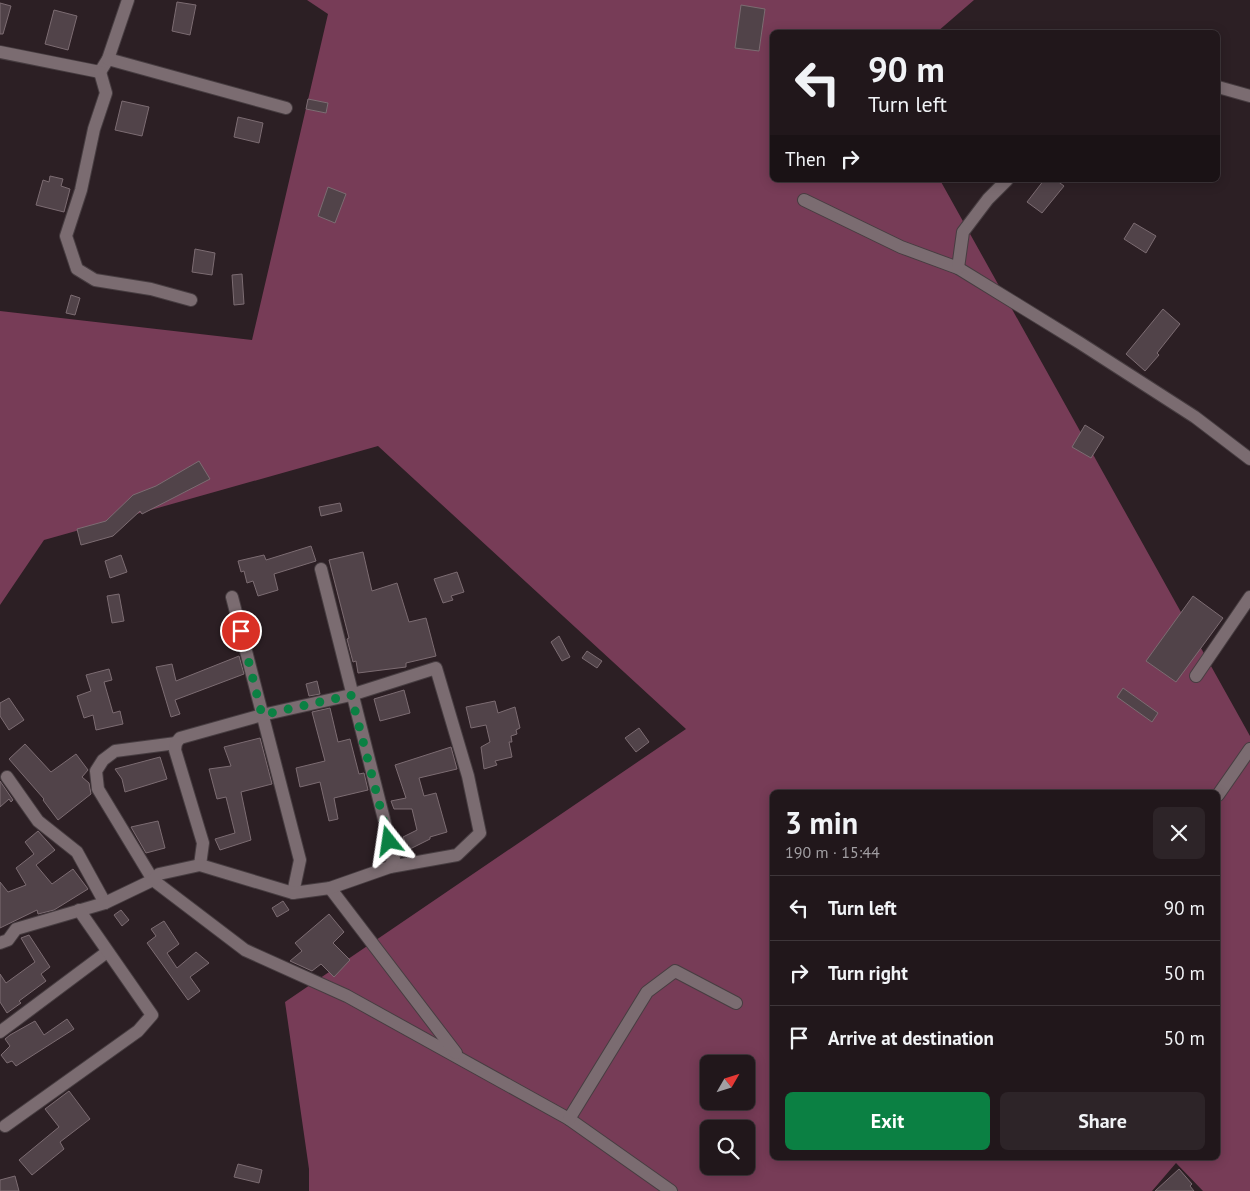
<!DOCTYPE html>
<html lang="en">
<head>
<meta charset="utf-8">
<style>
  :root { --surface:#21171b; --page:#2d2428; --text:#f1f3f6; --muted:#a29fa3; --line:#3e363a; --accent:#0b8043 }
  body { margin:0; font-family:"PT Sans",sans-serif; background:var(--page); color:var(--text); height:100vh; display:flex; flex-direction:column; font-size:19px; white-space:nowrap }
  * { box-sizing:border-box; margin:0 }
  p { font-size:16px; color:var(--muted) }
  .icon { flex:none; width:28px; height:28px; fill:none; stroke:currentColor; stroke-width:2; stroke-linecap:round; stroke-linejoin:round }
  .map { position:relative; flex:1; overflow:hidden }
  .side { position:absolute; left:770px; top:790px; width:450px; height:370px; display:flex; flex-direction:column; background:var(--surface); border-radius:8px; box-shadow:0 2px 12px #0003,0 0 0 1px var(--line) }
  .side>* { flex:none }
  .guide { position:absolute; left:770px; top:30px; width:450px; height:152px; border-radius:8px; box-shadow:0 2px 12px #0003,0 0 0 1px var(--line); background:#21171b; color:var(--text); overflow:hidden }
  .needle { width:32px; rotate:51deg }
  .tools { position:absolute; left:700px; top:1055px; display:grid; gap:10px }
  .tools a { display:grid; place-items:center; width:55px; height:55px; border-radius:8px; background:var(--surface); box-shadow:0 2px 12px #0003,0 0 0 1px var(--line); font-size:25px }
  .pin { position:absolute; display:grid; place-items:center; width:42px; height:42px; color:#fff; margin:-21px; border:2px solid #fff; border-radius:50%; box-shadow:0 1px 5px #0007 }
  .me { position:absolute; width:55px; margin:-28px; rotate:345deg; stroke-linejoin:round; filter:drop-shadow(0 0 4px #0008) }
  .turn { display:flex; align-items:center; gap:18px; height:105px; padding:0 15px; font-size:22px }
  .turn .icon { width:65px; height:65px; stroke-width:2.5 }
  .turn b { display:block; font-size:35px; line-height:42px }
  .then { display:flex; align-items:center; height:48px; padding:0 15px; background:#0003; gap:10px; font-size:19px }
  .round { display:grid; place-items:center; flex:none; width:52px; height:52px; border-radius:8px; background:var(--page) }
  .head { display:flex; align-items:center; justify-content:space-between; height:85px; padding:0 15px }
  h1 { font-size:30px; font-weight:700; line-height:38px }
  .button { display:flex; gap:10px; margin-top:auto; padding:10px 15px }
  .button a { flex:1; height:58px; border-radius:8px; background:var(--accent); color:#fff; font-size:20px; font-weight:700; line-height:58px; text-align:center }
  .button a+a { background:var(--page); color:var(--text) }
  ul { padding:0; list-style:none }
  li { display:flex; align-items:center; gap:15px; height:65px; padding:0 15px; border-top:1px solid var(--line) }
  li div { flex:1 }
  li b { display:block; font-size:19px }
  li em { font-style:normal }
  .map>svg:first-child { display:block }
  .forest { fill:#773c57; fill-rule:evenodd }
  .building { fill:#514349; stroke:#7c6c72 }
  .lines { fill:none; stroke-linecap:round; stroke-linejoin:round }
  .minor-casing { stroke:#473d41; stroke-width:14 }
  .minor { stroke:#7b6c71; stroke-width:12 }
  .route { stroke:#0b8043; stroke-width:9; stroke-dasharray:0 16.2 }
</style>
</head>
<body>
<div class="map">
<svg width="1250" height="1191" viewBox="0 0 1250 1191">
  <rect width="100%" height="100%" fill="#2c1f24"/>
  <!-- forest -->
  <path class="forest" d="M307,0H974L937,32H772V180H940L1250,736V1191H1203L1176,1163L1152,1191H309V1169L285,1002L686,729L378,446L44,540L0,605V311L252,340L328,14ZM772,792H1218V1158H772ZM709,1064H746V1101H709ZM709,1129H746V1166H709Z"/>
  <!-- building -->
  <g class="building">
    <polygon points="177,2 196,5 190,35 172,31"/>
    <polygon points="0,3 11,6 3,34 0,34"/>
    <polygon points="741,5 765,9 759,51 735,48"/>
    <polygon points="54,10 77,16 68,50 45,44"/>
    <polygon points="308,99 328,103 326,113 306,109"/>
    <polygon points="122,101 149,107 142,136 115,130"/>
    <polygon points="238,117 263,123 259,143 234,137"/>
    <polygon points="50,176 63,179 61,186 70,189 64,212 36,205 43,180 49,182"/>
    <polygon points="1044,180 1056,180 1064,186 1042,213 1027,202"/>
    <polygon points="328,187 346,194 335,223 318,216"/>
    <polygon points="1134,223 1156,236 1146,253 1124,239"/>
    <polygon points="195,249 215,253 212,275 192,272"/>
    <polygon points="242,274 244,304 234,305 232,275"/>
    <polygon points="71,295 80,298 75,315 66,313"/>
    <polygon points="1163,309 1180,324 1157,353 1159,355 1145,371 1126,354"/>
    <polygon points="1085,425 1104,437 1091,458 1072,447"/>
    <polygon points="199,461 210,479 142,514 140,511 113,536 81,545 77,529 106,521 133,495 156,486"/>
    <polygon points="340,503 342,511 321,516 319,507"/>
    <polygon points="311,546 316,561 274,574 278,590 258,596 253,581 247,583 244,571 241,572 238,561 264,555 266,560"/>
    <polygon points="363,552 372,591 397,583 409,622 426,618 436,656 406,663 406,667 358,673 356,661 353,662 347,639 349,638 329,560"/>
    <polygon points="121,555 127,572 110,578 105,561"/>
    <polygon points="457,572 464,592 451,596 453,600 443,603 434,579"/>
    <polygon points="119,594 124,621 112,623 107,596"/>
    <polygon points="1193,596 1223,618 1176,682 1146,661"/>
    <polygon points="559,636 570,657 562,661 551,642"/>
    <polygon points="587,651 602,661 597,668 582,658"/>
    <polygon points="239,656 244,674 175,700 180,714 171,717 156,667 172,664 176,681"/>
    <polygon points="109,669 112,680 104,682 113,713 120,711 123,724 96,730 93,715 84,718 77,696 91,691 86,675"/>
    <polygon points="317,681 320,694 309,696 306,684"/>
    <polygon points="1123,688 1158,713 1152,722 1117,697"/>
    <polygon points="404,690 410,713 380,721 374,699"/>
    <polygon points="9,698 24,720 9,730 0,716 0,703"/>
    <polygon points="495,701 498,713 515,707 520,728 516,730 517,734 511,736 512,742 509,742 512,757 495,761 497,765 484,769 481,747 490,742 486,725 471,728 466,707"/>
    <polygon points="330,708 338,742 350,739 359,774 364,773 368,790 334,798 338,819 329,821 320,782 300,787 296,768 325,761 312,712"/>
    <polygon points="639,728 649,742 636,752 625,738"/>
    <polygon points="260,738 272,784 241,792 251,840 220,850 215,839 235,833 226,797 217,799 209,769 231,766 224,747"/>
    <polygon points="25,744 51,772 76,754 88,770 82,777 89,783 91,794 58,820 43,800 44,799 9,759"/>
    <polygon points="451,747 457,769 419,778 424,796 436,793 447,832 430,837 430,839 408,850 403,837 417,830 412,809 394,809 391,801 406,798 395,765"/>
    <polygon points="160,757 167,779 125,792 122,779 115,769"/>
    <polygon points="0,781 13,800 11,802 9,799 0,807"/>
    <polygon points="158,821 165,848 146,853 131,827"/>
    <polygon points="38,831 55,850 36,865 52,884 73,869 88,889 54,910 38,914 37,910 0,928 0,882 8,892 26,885 16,868 34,854 25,842"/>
    <polygon points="283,901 289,910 277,917 272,908"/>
    <polygon points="121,910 129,920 122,926 114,915"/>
    <polygon points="329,914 344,932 333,943 350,960 334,977 321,964 312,971 290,961 302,951 295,943"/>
    <polygon points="164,921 179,944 167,953 177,968 196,952 209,963 190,977 200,991 188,1000 147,943 156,936 151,929"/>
    <polygon points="29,935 50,967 41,974 46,981 19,1001 21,1003 7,1013 0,1002 0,974 6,983 35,962 21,938"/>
    <polygon points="67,1019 74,1029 16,1066 12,1061 7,1063 1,1055 10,1046 5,1039 10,1035 35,1021 44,1035"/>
    <polygon points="69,1091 90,1119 60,1142 64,1149 32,1175 19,1160 59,1127 45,1109"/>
    <polygon points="238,1164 262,1170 259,1183 234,1177"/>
    <polygon points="1179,1169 1192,1184 1190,1186 1194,1191 1155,1191"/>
    <polygon points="15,1176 19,1191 0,1191 0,1180"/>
  </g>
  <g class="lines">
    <!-- minor casing -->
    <g class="minor-casing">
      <g id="minor">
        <polyline points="0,52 100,72 108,59 128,0"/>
        <polyline points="108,59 286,108"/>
        <polyline points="100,72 106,93 94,129 81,190 66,236 77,269 95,280 151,289 191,300"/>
        <polyline points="1218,87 1250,96"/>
        <polyline points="804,200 901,247 958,268 1080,343 1195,417 1250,459"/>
        <polyline points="958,268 963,232 988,199 1007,180"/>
        <polyline points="232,597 300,860 293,893"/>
        <polyline points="1196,676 1250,597"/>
        <polyline points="176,743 115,751 103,760 96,771 98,789 153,880 245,950 347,996 569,1119 671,1191"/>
        <polyline points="7,777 38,821 77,852 105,903"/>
        <polyline points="1218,795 1250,749"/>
        <polyline points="200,865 203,843 175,750 176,743 180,738 262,715 351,695 436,668 468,776 480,833 457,855 390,867"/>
        <polyline points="330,888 456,1053"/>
        <polyline points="0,943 8,940 16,929 105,903 153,880 159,874 200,865 293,893 330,888 390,867 394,859 321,569"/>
        <polyline points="0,1032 107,952"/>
        <polyline points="569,1119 647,992 675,971 736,1003"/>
        <polyline points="5,1126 138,1031 152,1015 79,910"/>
      </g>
    </g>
    <!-- minor -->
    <use href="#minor" class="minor"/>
  </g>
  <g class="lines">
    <!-- route -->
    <polyline class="route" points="241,631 262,715 351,695 389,841"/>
  </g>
</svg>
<div class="tools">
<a><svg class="needle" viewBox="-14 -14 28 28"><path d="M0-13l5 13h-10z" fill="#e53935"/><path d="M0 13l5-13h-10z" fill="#a29fa3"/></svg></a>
<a><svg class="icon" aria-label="search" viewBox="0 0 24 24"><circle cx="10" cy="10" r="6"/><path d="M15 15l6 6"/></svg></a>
</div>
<div class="pin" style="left:241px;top:631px;background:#d93025"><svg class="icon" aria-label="arrive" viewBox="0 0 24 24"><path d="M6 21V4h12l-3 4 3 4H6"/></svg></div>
<svg class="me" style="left:389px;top:841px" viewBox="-20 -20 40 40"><path d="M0-17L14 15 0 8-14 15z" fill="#0b8043" stroke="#fff" stroke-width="4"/></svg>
<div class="guide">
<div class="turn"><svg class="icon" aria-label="left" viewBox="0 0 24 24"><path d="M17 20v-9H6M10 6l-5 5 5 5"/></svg><div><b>90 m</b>Turn left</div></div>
<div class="then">Then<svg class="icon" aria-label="right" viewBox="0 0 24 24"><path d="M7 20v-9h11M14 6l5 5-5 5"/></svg></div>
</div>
<section class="side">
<div class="head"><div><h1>3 min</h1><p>190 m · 15:44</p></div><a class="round"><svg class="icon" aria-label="close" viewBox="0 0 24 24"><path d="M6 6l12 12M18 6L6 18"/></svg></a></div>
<ul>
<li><svg class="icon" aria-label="left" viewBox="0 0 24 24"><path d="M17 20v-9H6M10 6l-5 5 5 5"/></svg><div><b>Turn left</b></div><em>90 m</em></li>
<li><svg class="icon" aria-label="right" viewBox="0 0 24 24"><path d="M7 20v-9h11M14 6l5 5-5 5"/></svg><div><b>Turn right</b></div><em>50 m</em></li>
<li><svg class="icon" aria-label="arrive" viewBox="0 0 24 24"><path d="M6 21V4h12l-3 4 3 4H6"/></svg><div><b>Arrive at destination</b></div><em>50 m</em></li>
</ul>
<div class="button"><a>Exit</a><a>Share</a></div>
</section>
</div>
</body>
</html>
